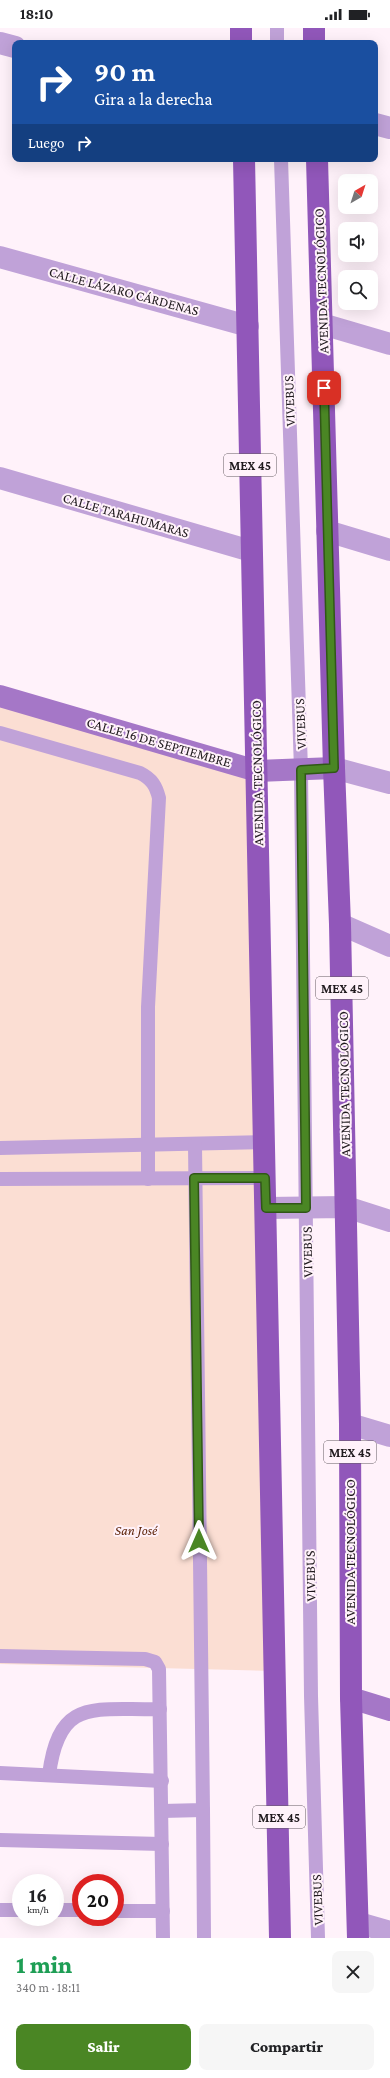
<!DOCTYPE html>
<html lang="es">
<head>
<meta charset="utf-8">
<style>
  :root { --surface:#fff; --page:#f6f6f6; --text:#202124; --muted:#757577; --accent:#4a8624 }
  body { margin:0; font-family:"Crimson Pro",serif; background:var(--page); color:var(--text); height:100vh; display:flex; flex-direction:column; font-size:15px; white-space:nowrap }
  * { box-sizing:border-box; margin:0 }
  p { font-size:13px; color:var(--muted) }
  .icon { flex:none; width:22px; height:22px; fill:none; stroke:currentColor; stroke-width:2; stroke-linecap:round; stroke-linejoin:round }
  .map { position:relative; height:1910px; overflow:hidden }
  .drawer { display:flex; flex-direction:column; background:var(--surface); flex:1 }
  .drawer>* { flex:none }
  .banner { position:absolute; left:12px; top:12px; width:366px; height:122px; border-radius:8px; box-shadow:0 4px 16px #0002; background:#1a4fa0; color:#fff; overflow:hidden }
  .needle { width:26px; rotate:39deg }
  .fabs { position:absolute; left:338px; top:146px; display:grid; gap:8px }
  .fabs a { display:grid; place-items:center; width:40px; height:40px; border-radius:8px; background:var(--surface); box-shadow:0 4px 16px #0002; font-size:20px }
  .speed { position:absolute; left:12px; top:1846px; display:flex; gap:8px; font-size:20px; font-weight:700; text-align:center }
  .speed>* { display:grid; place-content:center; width:52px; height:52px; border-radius:50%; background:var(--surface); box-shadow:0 4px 16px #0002; line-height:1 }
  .speed small { font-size:10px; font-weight:400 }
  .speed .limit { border:6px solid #d22; background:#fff; color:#111 }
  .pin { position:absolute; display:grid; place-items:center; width:34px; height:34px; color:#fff; margin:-17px; border-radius:8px; box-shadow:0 2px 6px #0006 }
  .me { position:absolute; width:44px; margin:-22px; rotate:0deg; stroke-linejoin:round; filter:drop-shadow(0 0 3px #0008) }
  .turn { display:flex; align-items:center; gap:14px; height:84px; padding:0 16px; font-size:18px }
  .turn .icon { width:52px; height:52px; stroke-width:2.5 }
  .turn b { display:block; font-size:28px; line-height:34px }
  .then { display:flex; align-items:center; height:38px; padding:0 16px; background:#0003; gap:8px; font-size:15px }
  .round { display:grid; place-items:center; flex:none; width:42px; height:42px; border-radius:8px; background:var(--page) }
  .headline { display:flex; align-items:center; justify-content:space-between; height:68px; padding:0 16px }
  h1 { font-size:24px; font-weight:800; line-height:30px; color:#1e9e55 }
  .primary-button { display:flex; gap:8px; margin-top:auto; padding:8px 16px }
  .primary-button a { flex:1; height:46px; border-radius:8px; background:var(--accent); color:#fff; font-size:16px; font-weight:800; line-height:46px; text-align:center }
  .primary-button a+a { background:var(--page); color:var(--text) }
  .status { display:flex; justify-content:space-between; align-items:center; height:28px; padding:0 20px; background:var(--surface); direction:ltr }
  .status svg { height:11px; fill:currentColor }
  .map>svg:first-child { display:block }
  .green { fill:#fbded3 }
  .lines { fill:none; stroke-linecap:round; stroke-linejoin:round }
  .service { stroke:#c0a2d8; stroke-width:14 }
  .minor { stroke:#c0a2d8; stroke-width:22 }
  .tertiary { stroke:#c0a2d8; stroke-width:22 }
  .secondary { stroke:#a577c7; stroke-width:22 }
  .primary { stroke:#9157ba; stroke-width:22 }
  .route-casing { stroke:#305717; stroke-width:10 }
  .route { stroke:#4a8624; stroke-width:7 }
  .labels { text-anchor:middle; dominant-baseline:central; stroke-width:4; stroke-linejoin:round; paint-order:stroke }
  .shield { fill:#fff2fa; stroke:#635b60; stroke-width:1 }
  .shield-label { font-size:13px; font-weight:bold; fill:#201a1e }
  .street-label { font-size:14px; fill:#201a1e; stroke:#fff2fa }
  .park-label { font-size:14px; font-style:italic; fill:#60260b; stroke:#fff2fa }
</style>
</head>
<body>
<div class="status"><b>18:10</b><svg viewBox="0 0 49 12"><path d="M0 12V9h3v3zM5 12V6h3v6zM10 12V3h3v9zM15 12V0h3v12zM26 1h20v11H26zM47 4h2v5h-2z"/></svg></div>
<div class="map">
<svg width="390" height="1910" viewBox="0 0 390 1910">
  <rect width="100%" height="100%" fill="#fff2fa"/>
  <!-- green -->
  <polygon class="green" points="0,665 257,743 276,1643 0,1636"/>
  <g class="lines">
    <!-- service -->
    <g class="service">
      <polyline points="277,0 277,15"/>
      <polyline points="281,131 301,742 311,1668 318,1910"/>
      <path d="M0,705L140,745C152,751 156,758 159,770L148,979V1151"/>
      <polyline points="0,1120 264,1114"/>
      <polyline points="0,1151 265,1150"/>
      <polyline points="0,1628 145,1631 155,1634 159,1641 163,1910"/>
      <polyline points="0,1745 162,1753"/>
      <path d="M49,1747C59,1668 95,1683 160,1681"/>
      <polyline points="203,1782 204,1910"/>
      <polyline points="162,1783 203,1782 195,1117"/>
      <polyline points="0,1812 162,1816"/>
      <polyline points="0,1882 21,1882"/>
      <polyline points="55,1882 81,1882"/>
      <polyline points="115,1883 163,1883"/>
    </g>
    <!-- minor -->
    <g class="minor">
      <polyline points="0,15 15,19"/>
      <polyline points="375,96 390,100"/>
      <polyline points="0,229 248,298"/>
      <polyline points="322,296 390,316"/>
      <polyline points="0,450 251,523"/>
      <polyline points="327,503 390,522"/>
      <polyline points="340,896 390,918"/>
      <polyline points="266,1180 346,1179 390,1193"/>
      <polyline points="350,1396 390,1408"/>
      <polyline points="359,1895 390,1904"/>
    </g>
    <!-- tertiary -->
    <polyline class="tertiary" points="334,740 390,755"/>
    <!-- secondary -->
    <g class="secondary">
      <polyline points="0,668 257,743 334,740"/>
      <polyline points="351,1670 390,1682"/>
    </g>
    <!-- primary -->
    <g class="primary">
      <polyline points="241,0 241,15"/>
      <polyline points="314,0 314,15"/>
      <polyline points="244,131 280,1910"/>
      <polyline points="317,131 334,740 340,896 350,1396 351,1670 358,1910"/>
    </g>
  </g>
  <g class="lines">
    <!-- route casing -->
    <g class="route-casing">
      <polyline id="route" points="199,1513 194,1150 265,1150 266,1180 306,1180 301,742 334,740 324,360"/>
    </g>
    <!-- route -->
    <use href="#route" class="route"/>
  </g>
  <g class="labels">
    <!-- shield labels -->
    <g class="shield">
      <rect x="224" y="426" width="52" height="22" rx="3"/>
      <rect x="316" y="949" width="52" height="22" rx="3"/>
      <rect x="324" y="1413" width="52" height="22" rx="3"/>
      <rect x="253" y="1778" width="52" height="22" rx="3"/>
    </g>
    <g class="shield-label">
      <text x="250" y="437">MEX 45</text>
      <text x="342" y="960">MEX 45</text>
      <text x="350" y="1424">MEX 45</text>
      <text x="279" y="1789">MEX 45</text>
    </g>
    <!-- street labels -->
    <g class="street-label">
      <text transform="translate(321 253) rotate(-92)">AVENIDA TECNOLÓGICO</text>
      <text transform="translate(124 263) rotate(15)">CALLE LÁZARO CÁRDENAS</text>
      <text transform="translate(289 373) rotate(-92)">VIVEBUS</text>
      <text transform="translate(126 487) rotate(16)">CALLE TARAHUMARAS</text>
      <text transform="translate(300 696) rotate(-92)">VIVEBUS</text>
      <text transform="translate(159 714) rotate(16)">CALLE 16 DE SEPTIEMBRE</text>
      <text transform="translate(257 745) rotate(-91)">AVENIDA TECNOLÓGICO</text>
      <text transform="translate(344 1056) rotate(-91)">AVENIDA TECNOLÓGICO</text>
      <text transform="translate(307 1224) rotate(-91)">VIVEBUS</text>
      <text transform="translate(350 1524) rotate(-90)">AVENIDA TECNOLÓGICO</text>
      <text transform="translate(310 1548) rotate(-91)">VIVEBUS</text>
      <text transform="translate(317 1872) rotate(-92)">VIVEBUS</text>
    </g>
    <!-- park labels -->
    <g class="park-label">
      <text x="136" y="1502">San José</text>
    </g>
  </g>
</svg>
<div class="fabs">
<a><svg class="needle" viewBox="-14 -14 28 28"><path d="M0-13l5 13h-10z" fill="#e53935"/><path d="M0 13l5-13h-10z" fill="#757577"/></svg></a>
<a><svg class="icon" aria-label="sound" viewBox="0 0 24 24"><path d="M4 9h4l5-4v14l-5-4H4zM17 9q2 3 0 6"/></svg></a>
<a><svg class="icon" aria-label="search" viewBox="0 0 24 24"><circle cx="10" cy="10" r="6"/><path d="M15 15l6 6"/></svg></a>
</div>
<div class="speed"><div>16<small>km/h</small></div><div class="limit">20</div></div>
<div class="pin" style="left:324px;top:360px;background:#d93025"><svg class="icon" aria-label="arrive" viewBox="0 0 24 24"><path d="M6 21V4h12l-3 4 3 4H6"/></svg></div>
<svg class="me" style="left:199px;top:1513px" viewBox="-20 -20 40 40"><path d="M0-17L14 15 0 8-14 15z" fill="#4a8624" stroke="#fff" stroke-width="4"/></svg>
<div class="banner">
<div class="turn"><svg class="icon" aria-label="right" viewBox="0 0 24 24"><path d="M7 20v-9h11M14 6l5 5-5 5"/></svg><div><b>90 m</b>Gira a la derecha</div></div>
<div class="then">Luego<svg class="icon" aria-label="right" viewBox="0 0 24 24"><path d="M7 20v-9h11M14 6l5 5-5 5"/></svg></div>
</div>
</div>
<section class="drawer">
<div class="headline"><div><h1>1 min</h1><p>340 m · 18:11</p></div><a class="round"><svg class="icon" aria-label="close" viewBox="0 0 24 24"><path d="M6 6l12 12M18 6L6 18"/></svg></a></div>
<div class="primary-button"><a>Salir</a><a>Compartir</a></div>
</section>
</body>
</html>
